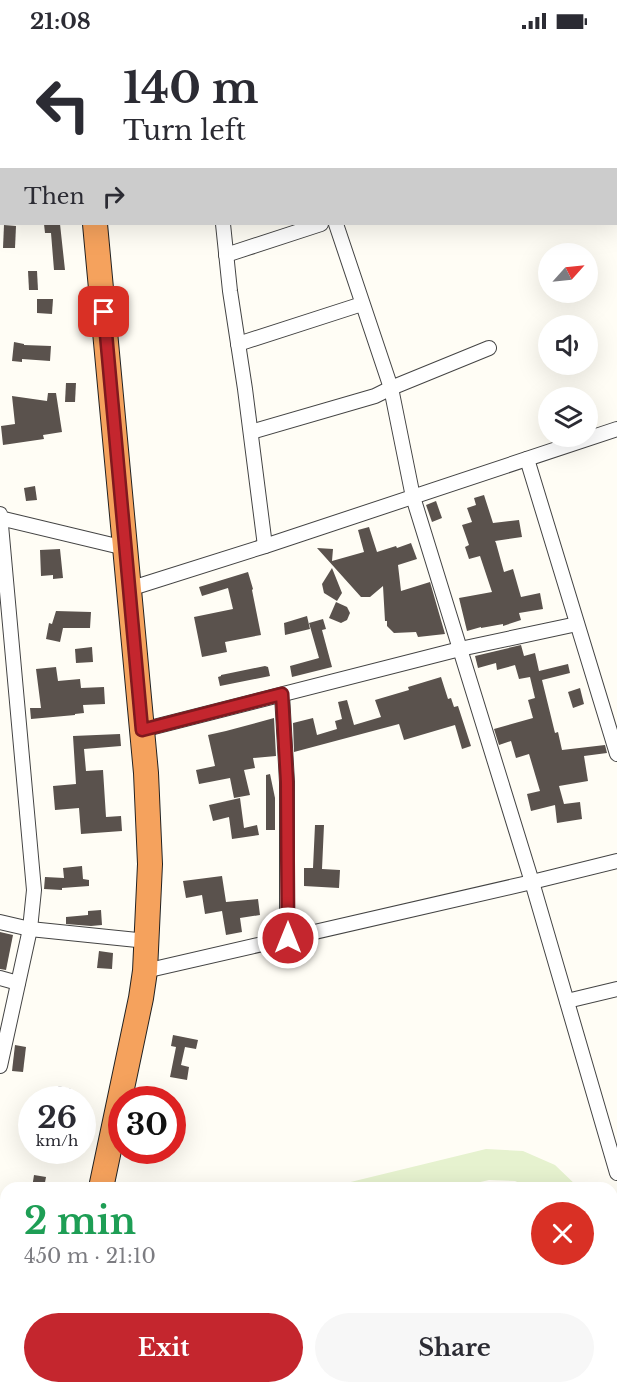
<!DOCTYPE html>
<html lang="en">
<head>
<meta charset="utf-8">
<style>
  :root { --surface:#fff; --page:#f7f7f7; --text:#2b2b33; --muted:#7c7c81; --accent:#c4262e }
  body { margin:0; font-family:"Libre Baskerville",serif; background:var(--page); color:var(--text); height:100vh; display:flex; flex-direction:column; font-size:22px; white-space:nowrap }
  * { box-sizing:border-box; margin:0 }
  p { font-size:20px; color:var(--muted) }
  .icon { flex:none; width:33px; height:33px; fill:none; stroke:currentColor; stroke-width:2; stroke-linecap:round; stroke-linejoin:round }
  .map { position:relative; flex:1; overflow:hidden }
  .panel { position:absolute; left:0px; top:1140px; width:618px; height:212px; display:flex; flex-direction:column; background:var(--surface); border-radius:18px 18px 0 0; box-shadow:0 6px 24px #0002 }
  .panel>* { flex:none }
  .banner { position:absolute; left:0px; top:0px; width:618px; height:183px; box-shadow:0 6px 24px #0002; background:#fff; color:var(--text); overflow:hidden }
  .needle { width:39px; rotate:63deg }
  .buttons { position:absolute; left:538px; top:201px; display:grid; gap:12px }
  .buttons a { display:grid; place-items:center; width:60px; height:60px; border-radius:50%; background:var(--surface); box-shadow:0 6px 24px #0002; font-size:30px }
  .speed { position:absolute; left:18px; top:1044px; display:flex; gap:12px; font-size:30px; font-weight:700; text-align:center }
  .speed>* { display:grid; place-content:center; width:78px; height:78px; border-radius:50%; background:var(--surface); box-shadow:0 6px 24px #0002; line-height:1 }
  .speed small { font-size:15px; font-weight:400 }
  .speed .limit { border:9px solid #d22; background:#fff; color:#111 }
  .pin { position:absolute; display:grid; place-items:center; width:51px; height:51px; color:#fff; margin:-26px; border-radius:12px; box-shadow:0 3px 9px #0006 }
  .me { position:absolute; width:66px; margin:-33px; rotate:0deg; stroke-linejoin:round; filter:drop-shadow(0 0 4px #0008) }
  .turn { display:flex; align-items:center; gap:21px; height:126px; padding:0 24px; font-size:27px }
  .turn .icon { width:78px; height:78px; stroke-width:2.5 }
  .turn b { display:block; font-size:42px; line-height:51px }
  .then { display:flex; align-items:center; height:57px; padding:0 24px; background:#0003; gap:12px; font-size:22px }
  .round { display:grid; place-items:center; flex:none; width:63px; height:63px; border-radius:32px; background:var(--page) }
  .head { display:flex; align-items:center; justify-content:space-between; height:102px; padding:0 24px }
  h1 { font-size:36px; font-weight:700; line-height:45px; color:#1e9e55 }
  .cta { display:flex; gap:12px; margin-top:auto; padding:12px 24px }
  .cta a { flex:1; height:69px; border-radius:36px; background:var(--accent); color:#fff; font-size:24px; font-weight:700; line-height:69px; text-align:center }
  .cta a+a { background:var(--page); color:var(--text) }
  .status { display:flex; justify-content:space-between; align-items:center; height:42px; padding:0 30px; background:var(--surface); direction:ltr }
  .status svg { height:16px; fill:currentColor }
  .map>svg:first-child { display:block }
  .pitch { fill:#e6f2cf }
  .building { fill:#5a524d }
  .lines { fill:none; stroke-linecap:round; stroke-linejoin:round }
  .street-casing { stroke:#444; stroke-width:16 }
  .highway-casing { stroke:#222; stroke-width:26 }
  .street { stroke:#fff; stroke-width:14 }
  .highway { stroke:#f5a25d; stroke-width:24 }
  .route-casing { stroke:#7f191e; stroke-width:15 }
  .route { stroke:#c4262e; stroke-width:10 }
</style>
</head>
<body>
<div class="status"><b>21:08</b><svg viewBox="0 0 49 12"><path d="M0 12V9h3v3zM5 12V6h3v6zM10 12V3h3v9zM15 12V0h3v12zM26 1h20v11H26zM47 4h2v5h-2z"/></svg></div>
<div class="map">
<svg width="617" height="1351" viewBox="0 0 617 1351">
  <rect width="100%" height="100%" fill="#fffdf5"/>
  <!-- pitch -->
  <polygon class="pitch" points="486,1107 523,1109 555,1123 579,1146 531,1146 515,1139 489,1138 455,1146 326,1146"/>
  <!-- building -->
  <g class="building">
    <polygon points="44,182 60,182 65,228 54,228 51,191 45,191"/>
    <polygon points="4,183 16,184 15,206 3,206"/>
    <polygon points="28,229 37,229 38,248 29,248"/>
    <polygon points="37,257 53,257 52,272 37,271"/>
    <polygon points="14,300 24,302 24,303 51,304 50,319 22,317 22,320 12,319"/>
    <polygon points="66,341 76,341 75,360 65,360"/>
    <polygon points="48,351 56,351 62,390 43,393 44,397 3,403 1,384 15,382 12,354 47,359"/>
    <polygon points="35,444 37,458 26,459 24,446"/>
    <polygon points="484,453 493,481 519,478 522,495 495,499 496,501 504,530 513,527 521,555 540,551 543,567 519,571 521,578 503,584 503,582 481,586 481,585 467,589 459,556 492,550 480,514 469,517 465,505 469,503 462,483 472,480 467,466 476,463 474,456"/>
    <polygon points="436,459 442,476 432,480 426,463"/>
    <polygon points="369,485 377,510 396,504 397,506 411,501 417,517 398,523 401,549 430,540 445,592 418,595 416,590 394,591 387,584 387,579 385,579 383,544 370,555 361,555 317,506 333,507 332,519 364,510 358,488"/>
    <polygon points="60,507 63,536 53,537 53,533 41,534 40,508"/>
    <polygon points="332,526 342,551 337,559 324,551 322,542"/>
    <polygon points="248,530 253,547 252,548 261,593 225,600 227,610 202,615 194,575 233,567 228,546 202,554 199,545"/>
    <polygon points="336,560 347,565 350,571 347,578 341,581 329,576"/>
    <polygon points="56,569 91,570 90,586 63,586 60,600 46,597 49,581 52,582"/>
    <polygon points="307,574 310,587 285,593 284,581"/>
    <polygon points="323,577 326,587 322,588 332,625 292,635 290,624 319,616 309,581"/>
    <polygon points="521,603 524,614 535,611 539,629 568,622 570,631 542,638 555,691 558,690 562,708 605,703 607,711 584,714 588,739 559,744 564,762 580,760 582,777 557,781 555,763 531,769 527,752 540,749 529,712 516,716 511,699 499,703 494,687 533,676 528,658 535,656 530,635 519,637 515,623 497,628 496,621 478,626 475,614"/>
    <polygon points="92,605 93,620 76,621 75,607"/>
    <polygon points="265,624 268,625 270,634 220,644 218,635 221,634 221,633"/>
    <polygon points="56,625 58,639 80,637 81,646 104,645 105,662 83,663 84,671 75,672 75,673 31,677 30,666 41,666 36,627"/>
    <polygon points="441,635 448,657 451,656 454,665 458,664 471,704 462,707 455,683 404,698 399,682 294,710 293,681 313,676 317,693 337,687 335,679 342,677 338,660 347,658 354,683 381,675 375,658 409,648 408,645"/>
    <polygon points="580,646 584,662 573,666 568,650"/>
    <polygon points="274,676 276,714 253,716 255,726 244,728 250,753 234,756 230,736 199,742 196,728 215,724 208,693 226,689"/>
    <polygon points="120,692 121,704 84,707 86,729 103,728 106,775 121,774 122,789 81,792 79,766 55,768 53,744 76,742 73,694"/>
    <polygon points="270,732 275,756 275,788 266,788 266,733"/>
    <polygon points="240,756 244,786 257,783 259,793 232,797 229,775 213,779 209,763"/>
    <polygon points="315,783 324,783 322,827 340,828 339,846 304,844 304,826 313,826"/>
    <polygon points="82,824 83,837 89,838 89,844 62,846 62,848 44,847 45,835 64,836 63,826"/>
    <polygon points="222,834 226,860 258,857 260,873 240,876 242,890 226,893 222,869 205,872 202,853 186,856 183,839"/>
    <polygon points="101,868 102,883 91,884 66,882 66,875 88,873 88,869"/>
    <polygon points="0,890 13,893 6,928 0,927"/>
    <polygon points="99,909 113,911 112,927 97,926"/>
    <polygon points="173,993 198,998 196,1007 185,1005 181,1023 189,1025 187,1038 170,1035 176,1005 171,1004"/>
    <polygon points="15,1003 26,1005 23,1030 12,1029"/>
    <polygon points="58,1044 71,1047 69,1058 56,1058"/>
    <polygon points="34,1133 46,1135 44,1146 32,1146"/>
  </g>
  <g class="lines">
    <!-- street casing -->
    <g class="street-casing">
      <g id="street">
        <polyline points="205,0 205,2"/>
        <polyline points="282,0 282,2"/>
        <polyline points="223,182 230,249 245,347 265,504"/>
        <polyline points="336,182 391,346 413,455 532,840 617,1131"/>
        <polyline points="226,213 321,182"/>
        <polyline points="238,302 362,262"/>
        <polyline points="251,390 375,354 391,346 489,306"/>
        <polyline points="527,417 617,712"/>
        <polyline points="0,472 34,848 30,887 0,1024"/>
        <polyline points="0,476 125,506"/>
        <polyline points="129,547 265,504 617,387"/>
        <polyline points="282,653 287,740 287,896"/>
        <polyline points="142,688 460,607 577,582"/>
        <polyline points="0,880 30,887 147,899"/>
        <polyline points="145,929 532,840 617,819"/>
        <polyline points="0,936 18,941"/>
        <polyline points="567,959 617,947"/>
        <polyline points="0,1204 6,1205"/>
      </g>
    </g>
    <!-- highway casing -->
    <g class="highway-casing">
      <g id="highway">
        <polyline points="76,0 76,2"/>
        <polyline points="95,182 146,731 150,822 145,929 141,956 101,1146"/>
        <polyline points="57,1351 58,1346"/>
      </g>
    </g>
    <!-- street -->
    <use href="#street" class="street"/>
    <!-- highway -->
    <use href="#highway" class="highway"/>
  </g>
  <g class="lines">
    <!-- route casing -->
    <g class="route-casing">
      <polyline id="route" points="104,270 142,688 282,652 287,740 288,896"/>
    </g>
    <!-- route -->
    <use href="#route" class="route"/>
  </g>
</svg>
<div class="buttons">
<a><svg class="needle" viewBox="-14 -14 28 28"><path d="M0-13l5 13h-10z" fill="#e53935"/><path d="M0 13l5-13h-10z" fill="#7c7c81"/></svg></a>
<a><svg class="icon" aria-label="sound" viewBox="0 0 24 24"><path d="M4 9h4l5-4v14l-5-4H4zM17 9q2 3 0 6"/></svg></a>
<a><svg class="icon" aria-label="layers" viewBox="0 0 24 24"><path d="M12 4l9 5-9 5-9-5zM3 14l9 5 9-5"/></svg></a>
</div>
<div class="speed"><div>26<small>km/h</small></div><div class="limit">30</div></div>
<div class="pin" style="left:104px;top:270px;background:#d93025"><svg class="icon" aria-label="arrive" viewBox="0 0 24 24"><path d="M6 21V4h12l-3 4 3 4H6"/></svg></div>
<svg class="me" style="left:288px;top:896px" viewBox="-20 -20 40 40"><circle r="17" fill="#c4262e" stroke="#fff" stroke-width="3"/><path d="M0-11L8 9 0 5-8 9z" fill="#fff"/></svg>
<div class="banner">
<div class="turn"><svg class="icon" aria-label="left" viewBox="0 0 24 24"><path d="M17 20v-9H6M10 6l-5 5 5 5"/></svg><div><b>140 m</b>Turn left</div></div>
<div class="then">Then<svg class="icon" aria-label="right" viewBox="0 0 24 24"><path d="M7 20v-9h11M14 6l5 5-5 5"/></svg></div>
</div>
<section class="panel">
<div class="head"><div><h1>2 min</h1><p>450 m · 21:10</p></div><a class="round" style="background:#d93025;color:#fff"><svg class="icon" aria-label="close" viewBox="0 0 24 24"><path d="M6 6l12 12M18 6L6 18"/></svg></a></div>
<div class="cta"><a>Exit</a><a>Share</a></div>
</section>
</div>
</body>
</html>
